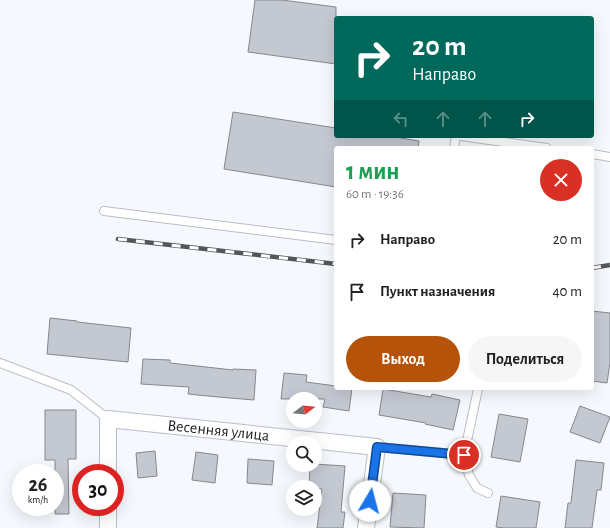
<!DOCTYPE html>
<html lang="ru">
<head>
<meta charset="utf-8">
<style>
  :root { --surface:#fff; --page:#f6f6f6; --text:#222; --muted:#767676; --accent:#b45309 }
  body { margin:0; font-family:"Alegreya Sans",sans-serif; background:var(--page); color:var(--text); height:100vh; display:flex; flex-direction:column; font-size:15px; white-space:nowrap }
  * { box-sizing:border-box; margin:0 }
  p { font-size:13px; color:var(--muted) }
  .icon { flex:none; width:22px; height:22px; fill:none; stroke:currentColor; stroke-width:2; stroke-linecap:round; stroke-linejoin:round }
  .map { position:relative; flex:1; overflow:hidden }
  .sheet { position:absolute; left:334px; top:146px; width:260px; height:244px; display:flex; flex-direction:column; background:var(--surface); border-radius:4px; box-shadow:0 4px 16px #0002 }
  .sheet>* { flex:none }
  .hud { position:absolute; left:334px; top:16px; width:260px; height:122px; border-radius:4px; box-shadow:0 4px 16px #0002; background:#00695c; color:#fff; overflow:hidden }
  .needle { width:26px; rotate:74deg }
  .fabs { position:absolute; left:286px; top:392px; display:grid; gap:8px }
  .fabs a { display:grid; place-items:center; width:36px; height:36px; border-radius:50%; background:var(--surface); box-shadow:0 4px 16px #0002; font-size:20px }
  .speed { position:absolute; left:12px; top:464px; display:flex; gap:8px; font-size:20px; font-weight:700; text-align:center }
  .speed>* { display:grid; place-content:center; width:52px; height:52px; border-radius:50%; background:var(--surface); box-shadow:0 4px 16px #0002; line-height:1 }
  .speed small { font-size:10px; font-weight:400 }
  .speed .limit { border:6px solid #d22; background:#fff; color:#111 }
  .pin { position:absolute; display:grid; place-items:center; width:34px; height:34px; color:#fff; margin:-17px; border:2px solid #fff; border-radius:50%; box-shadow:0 1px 4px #0007 }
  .me { position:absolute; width:44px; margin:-22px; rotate:8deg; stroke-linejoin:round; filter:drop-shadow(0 0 3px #0008) }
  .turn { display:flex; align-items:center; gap:14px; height:84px; padding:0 12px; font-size:18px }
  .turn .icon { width:52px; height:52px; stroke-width:2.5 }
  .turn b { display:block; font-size:28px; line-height:34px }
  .lanes { display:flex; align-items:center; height:38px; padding:0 12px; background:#0003; justify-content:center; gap:20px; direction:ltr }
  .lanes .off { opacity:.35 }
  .round { display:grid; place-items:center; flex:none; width:42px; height:42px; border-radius:21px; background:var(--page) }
  .headline { display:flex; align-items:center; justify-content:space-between; height:68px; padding:0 12px }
  h1 { font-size:24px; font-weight:700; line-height:30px; color:#1e9e55 }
  .button { display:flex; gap:8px; margin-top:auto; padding:8px 12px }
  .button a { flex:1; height:46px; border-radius:24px; background:var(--accent); color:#fff; font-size:16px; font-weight:700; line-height:46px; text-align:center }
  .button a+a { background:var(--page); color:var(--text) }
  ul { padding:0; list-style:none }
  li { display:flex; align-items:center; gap:12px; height:52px; padding:0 12px }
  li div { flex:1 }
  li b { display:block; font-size:15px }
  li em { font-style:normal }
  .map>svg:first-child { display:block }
  .building { fill:#c4c8d1; stroke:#848890 }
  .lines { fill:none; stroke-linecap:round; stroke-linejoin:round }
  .lane-casing { stroke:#babec7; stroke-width:10 }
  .street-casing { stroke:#babec7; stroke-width:18 }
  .lane { stroke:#fff; stroke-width:8 }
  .street { stroke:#fff; stroke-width:16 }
  .rail-casing { stroke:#535559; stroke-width:4.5 }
  .rail { stroke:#fff; stroke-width:3; stroke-dasharray:9; stroke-linecap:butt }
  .route-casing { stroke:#114b97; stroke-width:10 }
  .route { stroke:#1a73e8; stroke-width:7 }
  .labels { text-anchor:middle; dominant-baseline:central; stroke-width:4; stroke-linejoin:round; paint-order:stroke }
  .street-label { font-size:16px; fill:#1b1d20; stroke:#fff }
</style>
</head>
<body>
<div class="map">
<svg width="610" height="528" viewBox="0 0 610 528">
  <rect width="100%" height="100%" fill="#f5f8fd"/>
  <!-- building -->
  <g class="building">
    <polygon points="255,0 282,0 336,7 336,64 248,52"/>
    <polygon points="233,112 336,128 336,136 389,136 419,141 418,148 336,148 336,187 224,169"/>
    <polygon points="592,311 610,313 610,363 607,383 592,381"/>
    <polygon points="50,318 77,321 77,322 131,328 128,362 47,354"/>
    <polygon points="143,359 170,360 170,363 233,370 233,369 256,370 254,400 218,397 188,394 189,387 141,384"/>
    <polygon points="284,373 307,375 306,382 336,386 336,388 352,388 349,411 323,407 325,399 281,399"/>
    <polygon points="383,389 431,397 432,394 460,400 453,430 425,424 426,423 379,415"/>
    <polygon points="580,406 610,417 600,443 570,432"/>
    <polygon points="45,410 76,410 76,459 68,459 69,514 55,514 55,460 45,460"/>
    <polygon points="499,414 528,419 520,462 491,457"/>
    <polygon points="155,451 157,476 138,478 136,453"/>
    <polygon points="196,452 218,455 215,483 192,480"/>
    <polygon points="248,459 274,461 272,485 247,483"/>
    <polygon points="576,460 604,463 601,490 597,490 592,528 565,528 568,503 571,503"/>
    <polygon points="315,464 345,466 341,512 345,512 343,528 317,528 322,489 315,488 315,487 309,487 310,465 315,465"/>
    <polygon points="393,493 426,495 424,528 390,527"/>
    <polygon points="501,496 540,502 536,528 504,528 496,527"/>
  </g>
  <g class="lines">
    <!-- lane casing -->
    <g class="lane-casing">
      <g id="lane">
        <polyline points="461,136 547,148"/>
        <polyline points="454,148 456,136"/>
        <polyline points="592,154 610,157"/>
        <polyline points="104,211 336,240"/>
        <polyline points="0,363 71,390 108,419"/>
        <polyline points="478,389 464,455 469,475 477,488 488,493"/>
        <polyline points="377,447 464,455"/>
      </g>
    </g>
    <!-- street casing -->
    <g class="street-casing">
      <g id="street">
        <path id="s1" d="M108,473V419L377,447L366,528"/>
        <polyline points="108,507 108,528"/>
      </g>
    </g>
    <!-- lane -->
    <use href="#lane" class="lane"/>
    <!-- street -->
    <use href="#street" class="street"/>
    <!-- rail casing -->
    <g class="rail-casing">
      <g id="rail">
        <polyline points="118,239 336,264"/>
        <polyline points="592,268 610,265"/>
      </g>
    </g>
    <!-- rail -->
    <use href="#rail" class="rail"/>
  </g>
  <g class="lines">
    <!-- route casing -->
    <g class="route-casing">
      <polyline id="route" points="370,501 377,447 464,455"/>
    </g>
    <!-- route -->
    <use href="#route" class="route"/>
  </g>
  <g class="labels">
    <!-- street labels -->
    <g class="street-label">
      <text stroke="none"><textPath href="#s1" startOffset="165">Весенняя улица</textPath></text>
    </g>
  </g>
</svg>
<div class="fabs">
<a><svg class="needle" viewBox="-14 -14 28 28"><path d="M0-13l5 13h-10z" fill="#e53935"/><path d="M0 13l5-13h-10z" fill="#767676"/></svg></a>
<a><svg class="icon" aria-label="search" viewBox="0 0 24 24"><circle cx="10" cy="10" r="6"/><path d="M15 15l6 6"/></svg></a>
<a><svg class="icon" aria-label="layers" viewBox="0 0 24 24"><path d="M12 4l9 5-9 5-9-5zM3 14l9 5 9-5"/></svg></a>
</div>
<div class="speed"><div>26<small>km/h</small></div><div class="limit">30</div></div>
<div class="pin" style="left:464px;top:455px;background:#d93025"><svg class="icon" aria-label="arrive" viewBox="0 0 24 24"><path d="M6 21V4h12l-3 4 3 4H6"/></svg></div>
<svg class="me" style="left:370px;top:501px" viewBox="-20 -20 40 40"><circle r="19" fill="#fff"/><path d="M0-13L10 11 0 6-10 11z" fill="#1a73e8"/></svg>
<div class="hud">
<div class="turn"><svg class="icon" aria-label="right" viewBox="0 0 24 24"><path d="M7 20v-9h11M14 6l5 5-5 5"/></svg><div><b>20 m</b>Направо</div></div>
<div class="lanes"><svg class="icon off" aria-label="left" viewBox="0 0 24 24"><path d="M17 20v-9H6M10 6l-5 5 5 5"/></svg><svg class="icon off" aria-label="ahead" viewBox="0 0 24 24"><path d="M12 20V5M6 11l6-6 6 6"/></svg><svg class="icon off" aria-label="ahead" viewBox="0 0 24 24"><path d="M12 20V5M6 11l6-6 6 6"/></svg><svg class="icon" aria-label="right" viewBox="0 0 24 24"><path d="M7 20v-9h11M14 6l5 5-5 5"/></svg></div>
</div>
<section class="sheet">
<div class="headline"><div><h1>1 мин</h1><p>60 m · 19:36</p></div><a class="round" style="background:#d93025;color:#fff"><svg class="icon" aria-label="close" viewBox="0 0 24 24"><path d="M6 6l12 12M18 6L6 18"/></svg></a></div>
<ul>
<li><svg class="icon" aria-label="right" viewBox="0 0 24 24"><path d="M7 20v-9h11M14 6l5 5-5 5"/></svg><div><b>Направо</b></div><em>20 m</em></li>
<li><svg class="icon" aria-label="arrive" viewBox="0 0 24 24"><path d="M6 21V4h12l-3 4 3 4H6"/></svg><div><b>Пункт назначения</b></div><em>40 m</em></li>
</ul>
<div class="button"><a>Выход</a><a>Поделиться</a></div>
</section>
</div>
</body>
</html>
